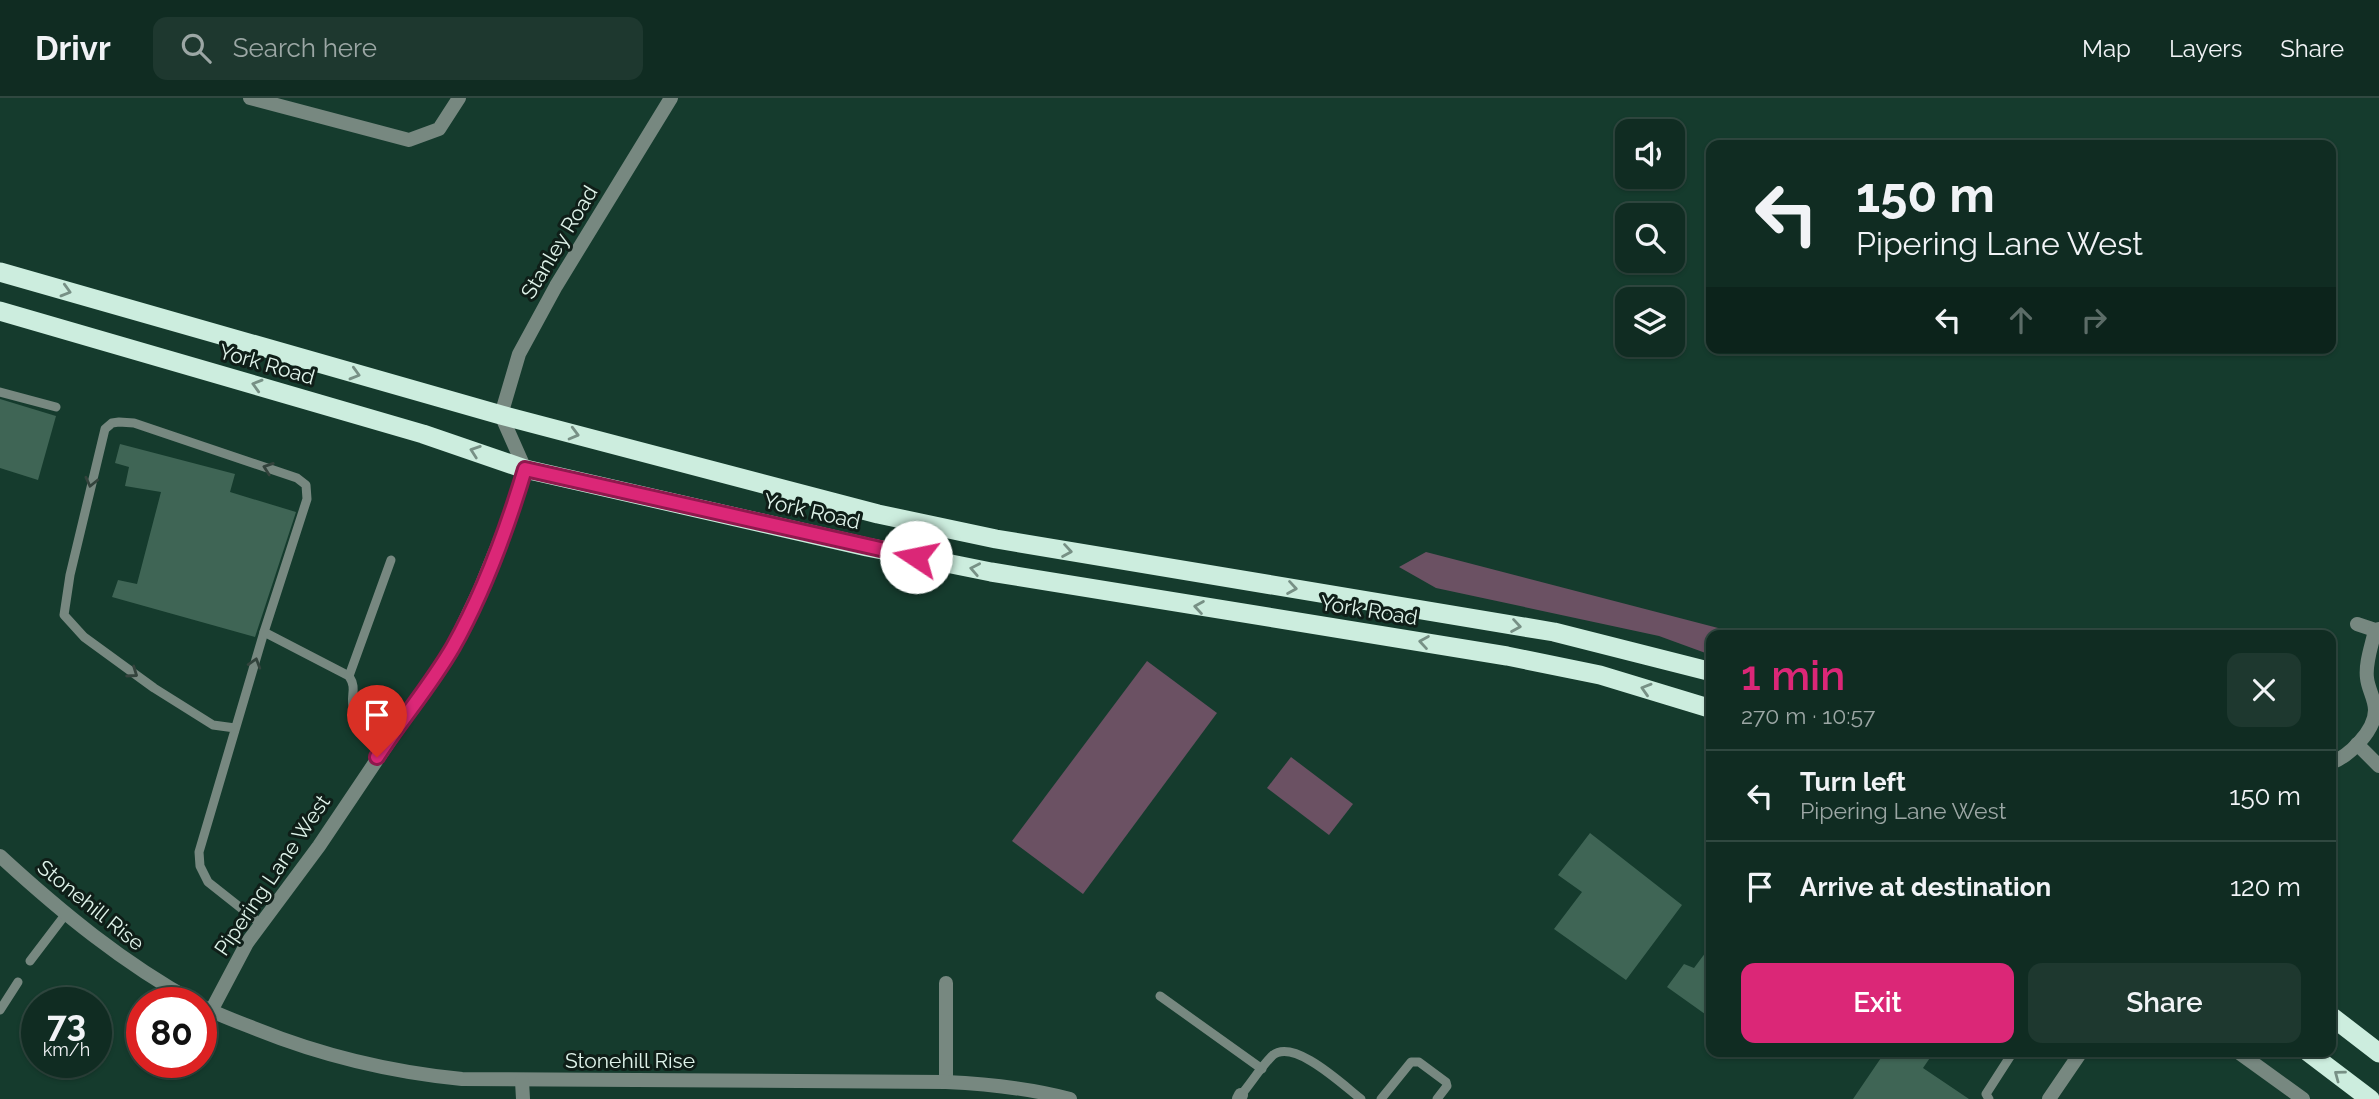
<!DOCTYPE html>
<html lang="en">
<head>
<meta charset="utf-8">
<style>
  :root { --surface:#102c22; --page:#1e382f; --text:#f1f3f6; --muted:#9ca7a5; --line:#304840; --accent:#db2777 }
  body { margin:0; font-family:Raleway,sans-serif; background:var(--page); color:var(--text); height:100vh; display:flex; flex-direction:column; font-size:26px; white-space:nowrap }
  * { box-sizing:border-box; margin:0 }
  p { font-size:23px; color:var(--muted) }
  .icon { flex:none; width:38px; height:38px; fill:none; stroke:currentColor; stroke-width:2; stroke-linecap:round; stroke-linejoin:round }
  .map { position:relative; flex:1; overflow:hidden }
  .sheet { position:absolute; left:1706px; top:532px; width:630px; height:427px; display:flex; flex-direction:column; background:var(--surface); border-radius:14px; box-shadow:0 2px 5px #0004,0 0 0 2px var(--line) }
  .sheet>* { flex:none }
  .banner { position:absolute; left:1706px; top:42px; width:630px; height:214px; border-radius:14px; box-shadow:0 2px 5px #0004,0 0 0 2px var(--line); background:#102c22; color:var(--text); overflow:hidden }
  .tools { position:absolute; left:1615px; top:21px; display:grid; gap:14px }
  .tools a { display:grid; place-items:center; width:70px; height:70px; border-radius:14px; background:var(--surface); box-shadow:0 2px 5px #0004,0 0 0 2px var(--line); font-size:35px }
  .speed { position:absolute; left:21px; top:889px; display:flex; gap:14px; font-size:35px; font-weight:700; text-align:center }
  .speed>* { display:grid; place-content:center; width:91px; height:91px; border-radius:50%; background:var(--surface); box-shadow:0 2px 5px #0004,0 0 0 2px var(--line); line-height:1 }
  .speed small { font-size:18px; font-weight:400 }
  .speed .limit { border:10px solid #d22; background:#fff; color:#111 }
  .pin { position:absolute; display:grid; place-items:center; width:60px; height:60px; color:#fff; margin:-72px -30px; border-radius:50% 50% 50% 0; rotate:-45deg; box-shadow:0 0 7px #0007 }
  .pin .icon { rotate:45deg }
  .me { position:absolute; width:77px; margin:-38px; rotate:281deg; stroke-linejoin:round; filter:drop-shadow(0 0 5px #0008) }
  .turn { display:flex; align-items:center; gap:24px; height:147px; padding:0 35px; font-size:32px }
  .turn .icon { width:91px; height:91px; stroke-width:2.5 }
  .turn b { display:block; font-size:49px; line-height:60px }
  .lanes { display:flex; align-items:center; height:66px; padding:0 35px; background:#0003; justify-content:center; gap:35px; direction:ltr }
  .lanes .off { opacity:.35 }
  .round { display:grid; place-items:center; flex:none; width:74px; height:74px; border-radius:14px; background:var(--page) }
  .summary { display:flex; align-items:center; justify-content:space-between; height:119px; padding:0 35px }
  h1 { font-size:42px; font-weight:600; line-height:52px; color:var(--accent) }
  .button { display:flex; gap:14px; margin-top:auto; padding:14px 35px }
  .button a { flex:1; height:80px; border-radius:14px; background:var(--accent); color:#fff; font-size:28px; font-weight:600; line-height:80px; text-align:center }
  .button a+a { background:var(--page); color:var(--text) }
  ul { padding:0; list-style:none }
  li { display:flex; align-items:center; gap:21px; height:91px; padding:0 35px; border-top:2px solid var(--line) }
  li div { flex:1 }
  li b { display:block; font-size:26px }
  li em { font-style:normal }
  header { display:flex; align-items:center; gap:42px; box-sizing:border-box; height:98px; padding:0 35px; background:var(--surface); border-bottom:2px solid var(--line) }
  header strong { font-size:33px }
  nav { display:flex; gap:38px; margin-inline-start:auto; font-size:24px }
  .search { width:490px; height:63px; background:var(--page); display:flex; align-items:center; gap:18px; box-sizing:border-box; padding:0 24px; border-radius:14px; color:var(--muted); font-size:26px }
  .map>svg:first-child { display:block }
  .green { fill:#6b5163 }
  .building { fill:#3f6555 }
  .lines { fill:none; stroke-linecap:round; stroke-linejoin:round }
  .service { stroke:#778880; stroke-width:9 }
  .minor { stroke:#778880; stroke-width:14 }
  .tertiary { stroke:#778880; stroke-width:14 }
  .trunk { stroke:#ccedde; stroke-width:19 }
  .oneway { stroke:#779085 }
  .oneway2 { stroke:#33433c }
  .route-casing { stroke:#8e194d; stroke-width:18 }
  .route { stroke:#db2777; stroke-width:12 }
  .labels { text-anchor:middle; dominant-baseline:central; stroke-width:6; stroke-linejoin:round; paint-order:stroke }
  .street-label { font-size:21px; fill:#dff3ea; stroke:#0f1e18 }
</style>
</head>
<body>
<header>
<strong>Drivr</strong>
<div class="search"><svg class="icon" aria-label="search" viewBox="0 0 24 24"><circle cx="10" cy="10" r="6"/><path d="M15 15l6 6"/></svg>Search here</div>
<nav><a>Map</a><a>Layers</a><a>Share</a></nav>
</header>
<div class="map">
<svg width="2379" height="1001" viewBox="0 0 2379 1001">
  <rect width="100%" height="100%" fill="#153b2d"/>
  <!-- green -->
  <g class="green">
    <polygon points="1426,454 1745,537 1712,537 1711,557 1659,538 1436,490 1399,469"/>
    <polygon points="1147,563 1217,615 1083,796 1012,743"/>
    <polygon points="1291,659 1353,706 1329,737 1267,690"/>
  </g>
  <!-- building -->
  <g class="building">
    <polygon points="0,301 56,318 38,382 0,370"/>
    <polygon points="120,346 235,376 230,394 296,414 255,539 112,499 118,482 137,486 161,394 125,388 129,369 115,365"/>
    <polygon points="1590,735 1682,807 1626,882 1554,831 1582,794 1558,777"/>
    <polygon points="1712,846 1712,921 1667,889 1684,866 1694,870"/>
    <polygon points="1885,954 1934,954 1923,970 1969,1001 1853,1001"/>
  </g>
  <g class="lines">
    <!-- service -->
    <g class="service">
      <polyline points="0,294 56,309"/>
      <path d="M264,534L349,578C358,592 349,598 354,612L392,637"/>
      <polyline points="349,578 391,462"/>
      <polyline points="235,630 213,627 154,590 84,539 64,517 70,477 105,331 112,325 119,324 134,325 297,380 306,387 307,401 264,534 199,754 200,768 208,784 261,826"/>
      <polyline points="30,863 65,817"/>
      <polyline points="1160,898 1262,971"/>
      <polyline points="0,912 18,884"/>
      <path d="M1241,997C1251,985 1261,969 1272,958C1293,939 1343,987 1361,1001"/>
      <polyline points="1381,1001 1411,964 1419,964 1446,984 1447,988 1437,1001"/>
      <polyline points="1989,1001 1986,996 2013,954"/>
    </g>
    <!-- minor -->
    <g class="minor">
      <polyline points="250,0 409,42 439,31 459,0"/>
      <polyline points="2357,526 2375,532 2379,531"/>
      <polyline points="2357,646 2379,668"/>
      <path d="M2331,665C2349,658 2375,633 2375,612C2375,601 2368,591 2367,580C2365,565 2372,547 2375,532"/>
      <path d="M0,758C61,814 123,865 196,905"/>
      <polyline points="946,885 946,984"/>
      <path d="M201,908C219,917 238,924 256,931C323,958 390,974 462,981L946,984C989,986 1029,990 1070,1001"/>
      <polyline points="211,913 247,845 319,748 452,550 480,491 514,407 525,371 501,317 519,256 556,188 671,0"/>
      <polyline points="2238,954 2303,1001"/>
      <polyline points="522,983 523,1001"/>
      <polyline points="1239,1001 1241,997"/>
    </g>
    <!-- tertiary -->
    <polyline class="tertiary" points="2049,1001 2081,954"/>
    <!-- trunk -->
    <g class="trunk">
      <polyline points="0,174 501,317 878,416 996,441 1554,534 1712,574"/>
      <polyline points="0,213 423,336 525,371 867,449 991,474 1507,558 1600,577 1712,611"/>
      <polyline points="2331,918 2379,955"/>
      <polyline points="2308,954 2370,1001"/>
    </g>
  </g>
  <!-- one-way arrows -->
  <defs><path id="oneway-chevron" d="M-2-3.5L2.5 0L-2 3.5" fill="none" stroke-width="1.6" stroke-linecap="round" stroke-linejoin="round" transform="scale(1.75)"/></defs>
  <g class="oneway">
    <use href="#oneway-chevron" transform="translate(66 193) rotate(16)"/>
    <use href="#oneway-chevron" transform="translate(355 276) rotate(16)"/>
    <use href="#oneway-chevron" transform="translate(257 287) rotate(-164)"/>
    <use href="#oneway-chevron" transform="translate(574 336) rotate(15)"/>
    <use href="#oneway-chevron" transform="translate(475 353) rotate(-161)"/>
    <use href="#oneway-chevron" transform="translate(1067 453) rotate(9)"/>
    <use href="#oneway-chevron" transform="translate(975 471) rotate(-169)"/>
    <use href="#oneway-chevron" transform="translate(1292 490) rotate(9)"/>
    <use href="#oneway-chevron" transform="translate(1199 509) rotate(-171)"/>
    <use href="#oneway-chevron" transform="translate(1516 528) rotate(9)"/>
    <use href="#oneway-chevron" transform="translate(1424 544) rotate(-171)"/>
    <use href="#oneway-chevron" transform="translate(1646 591) rotate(-163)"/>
    <use href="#oneway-chevron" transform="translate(2339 977) rotate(-143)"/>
  </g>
  <g class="oneway2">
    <use href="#oneway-chevron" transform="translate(268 370) rotate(-161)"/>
    <use href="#oneway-chevron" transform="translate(91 384) rotate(103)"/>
    <use href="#oneway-chevron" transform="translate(255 565) rotate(-73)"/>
    <use href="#oneway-chevron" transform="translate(133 575) rotate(35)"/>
  </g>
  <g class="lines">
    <!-- route casing -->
    <g class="route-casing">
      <path id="route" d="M377,659C401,622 431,587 453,549C484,494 507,431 525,371L916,459"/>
    </g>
    <!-- route -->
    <use href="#route" class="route"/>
  </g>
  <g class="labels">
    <!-- street labels -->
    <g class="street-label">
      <text transform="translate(559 144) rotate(-59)">Stanley Road</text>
      <text transform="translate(267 266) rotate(16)">York Road</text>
      <text transform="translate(812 413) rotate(13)">York Road</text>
      <text transform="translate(1369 512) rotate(9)">York Road</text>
      <text transform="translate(272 777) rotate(-56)">Pipering Lane West</text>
      <text transform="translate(91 807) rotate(39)">Stonehill Rise</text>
      <text x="630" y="962">Stonehill Rise</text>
    </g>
  </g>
</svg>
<div class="tools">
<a><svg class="icon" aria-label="sound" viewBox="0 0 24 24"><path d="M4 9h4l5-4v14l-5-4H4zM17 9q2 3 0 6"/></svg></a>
<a><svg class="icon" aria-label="search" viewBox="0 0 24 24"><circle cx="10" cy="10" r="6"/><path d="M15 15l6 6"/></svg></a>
<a><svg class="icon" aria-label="layers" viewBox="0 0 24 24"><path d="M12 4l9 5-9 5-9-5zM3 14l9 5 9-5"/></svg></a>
</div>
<div class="speed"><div>73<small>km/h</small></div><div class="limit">80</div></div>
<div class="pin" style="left:377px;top:659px;background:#d93025"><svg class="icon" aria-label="arrive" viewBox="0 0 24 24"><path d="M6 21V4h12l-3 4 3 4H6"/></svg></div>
<svg class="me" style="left:916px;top:459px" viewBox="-20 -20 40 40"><circle r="19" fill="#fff"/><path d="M0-13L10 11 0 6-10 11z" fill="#db2777"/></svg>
<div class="banner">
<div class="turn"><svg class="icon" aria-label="left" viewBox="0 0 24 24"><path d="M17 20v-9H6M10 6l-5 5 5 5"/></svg><div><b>150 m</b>Pipering Lane West</div></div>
<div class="lanes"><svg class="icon" aria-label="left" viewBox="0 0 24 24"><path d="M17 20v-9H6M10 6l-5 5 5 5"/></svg><svg class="icon off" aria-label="ahead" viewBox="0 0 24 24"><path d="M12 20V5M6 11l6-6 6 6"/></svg><svg class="icon off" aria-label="right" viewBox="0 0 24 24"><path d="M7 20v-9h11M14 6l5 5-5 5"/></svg></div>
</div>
<section class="sheet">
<div class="summary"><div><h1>1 min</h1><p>270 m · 10:57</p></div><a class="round"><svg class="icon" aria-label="close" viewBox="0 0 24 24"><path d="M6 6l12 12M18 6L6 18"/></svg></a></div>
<ul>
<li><svg class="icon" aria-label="left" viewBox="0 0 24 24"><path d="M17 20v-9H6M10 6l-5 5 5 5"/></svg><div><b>Turn left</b><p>Pipering Lane West</p></div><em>150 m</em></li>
<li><svg class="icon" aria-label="arrive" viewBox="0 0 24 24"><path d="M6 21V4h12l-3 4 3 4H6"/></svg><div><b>Arrive at destination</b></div><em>120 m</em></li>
</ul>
<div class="button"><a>Exit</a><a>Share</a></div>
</section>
</div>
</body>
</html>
